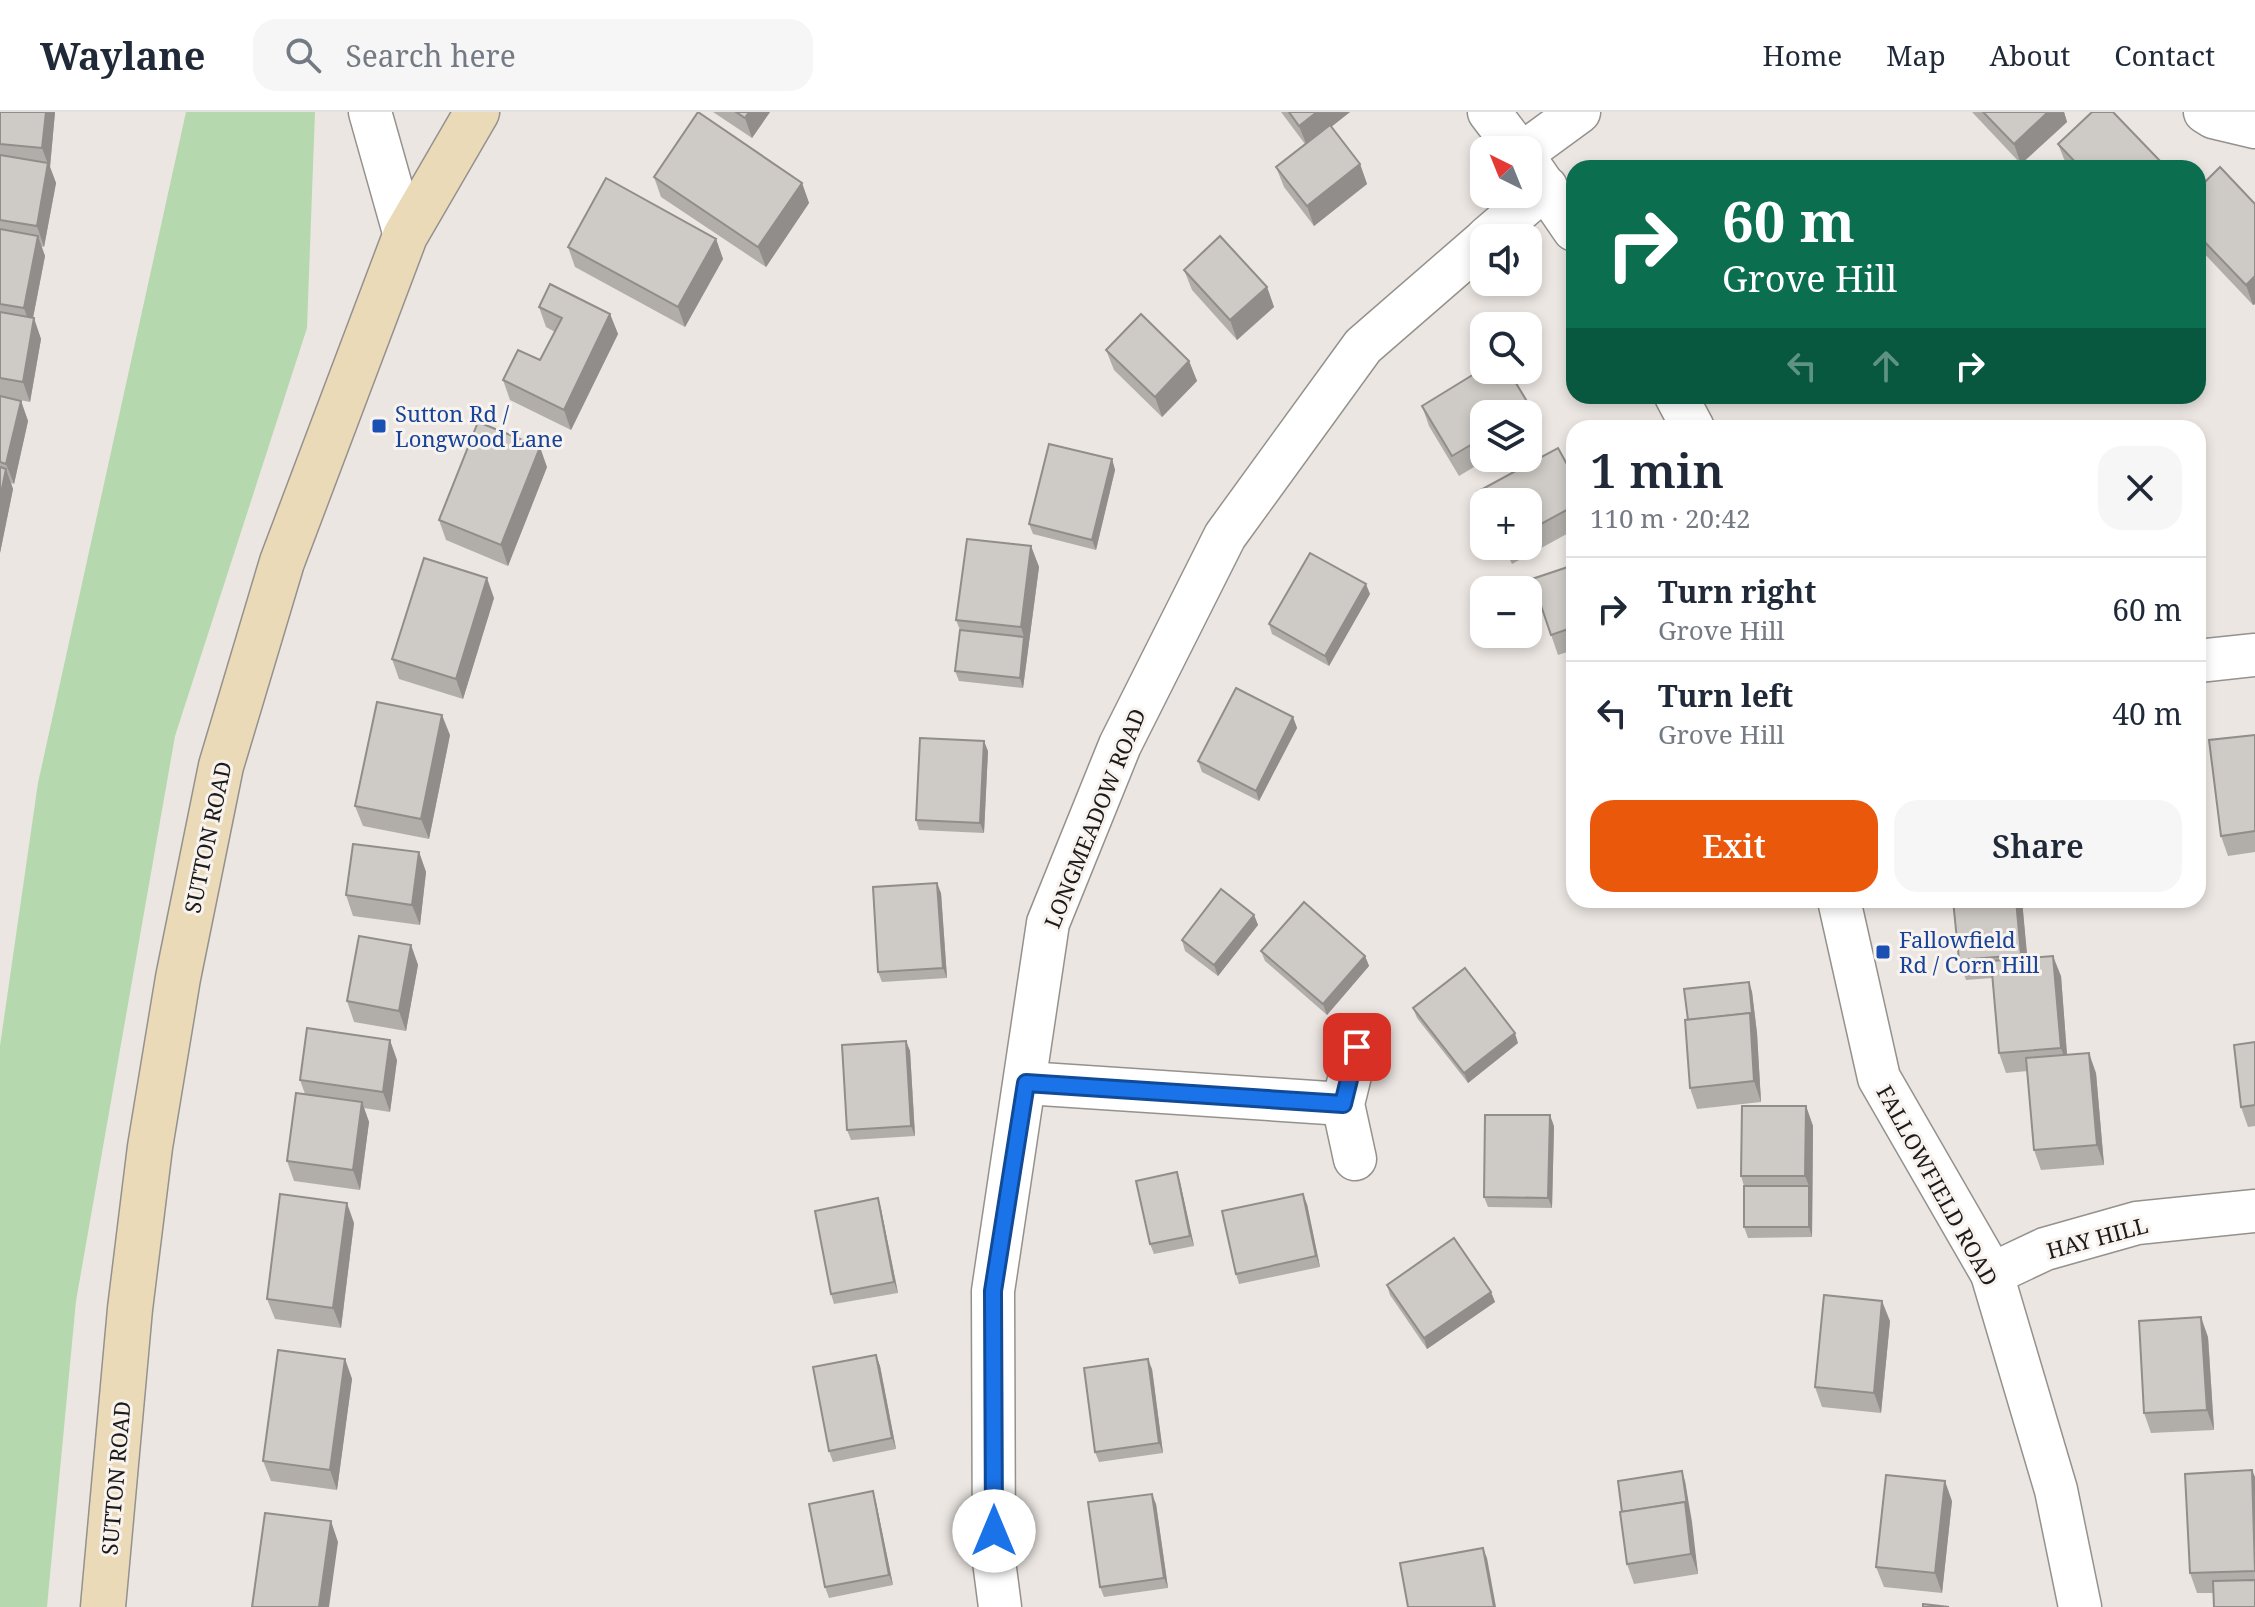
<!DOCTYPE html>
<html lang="en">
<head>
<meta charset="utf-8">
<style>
  :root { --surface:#fff; --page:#f6f6f7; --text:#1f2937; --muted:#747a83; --line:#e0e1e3; --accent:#ea580c }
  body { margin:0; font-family:"Noto Serif",serif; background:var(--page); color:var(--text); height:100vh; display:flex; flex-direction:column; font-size:30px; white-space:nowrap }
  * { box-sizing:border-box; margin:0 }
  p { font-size:26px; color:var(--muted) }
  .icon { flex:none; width:44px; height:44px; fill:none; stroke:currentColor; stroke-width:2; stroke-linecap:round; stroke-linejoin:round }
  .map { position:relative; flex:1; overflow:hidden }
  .drawer { position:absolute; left:1566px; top:308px; width:640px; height:488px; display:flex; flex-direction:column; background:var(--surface); border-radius:24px; box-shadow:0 4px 12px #0003 }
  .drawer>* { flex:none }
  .hud { position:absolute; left:1566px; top:48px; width:640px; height:244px; border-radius:24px; box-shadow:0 4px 12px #0003; background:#0b6e4f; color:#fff; overflow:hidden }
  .needle { width:52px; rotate:317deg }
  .fabs { position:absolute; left:1470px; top:24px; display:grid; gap:16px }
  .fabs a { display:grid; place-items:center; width:72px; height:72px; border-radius:16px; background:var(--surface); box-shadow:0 4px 12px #0003; font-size:40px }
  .pin { position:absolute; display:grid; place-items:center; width:68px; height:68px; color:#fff; margin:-34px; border-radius:16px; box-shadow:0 4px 12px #0006 }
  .me { position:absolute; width:88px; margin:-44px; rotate:0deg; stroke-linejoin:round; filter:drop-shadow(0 0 6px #0008) }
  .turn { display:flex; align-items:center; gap:28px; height:168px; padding:0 24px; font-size:36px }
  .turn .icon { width:104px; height:104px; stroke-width:2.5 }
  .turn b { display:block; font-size:56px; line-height:68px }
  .lanes { display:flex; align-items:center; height:76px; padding:0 24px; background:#0003; justify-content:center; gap:40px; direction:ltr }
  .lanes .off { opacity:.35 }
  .round { display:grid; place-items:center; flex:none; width:84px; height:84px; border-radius:24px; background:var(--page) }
  .head { display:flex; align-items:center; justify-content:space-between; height:136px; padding:0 24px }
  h1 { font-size:48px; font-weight:600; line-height:60px }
  .button { display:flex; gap:16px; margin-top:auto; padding:16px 24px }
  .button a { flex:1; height:92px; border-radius:24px; background:var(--accent); color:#fff; font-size:32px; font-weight:600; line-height:92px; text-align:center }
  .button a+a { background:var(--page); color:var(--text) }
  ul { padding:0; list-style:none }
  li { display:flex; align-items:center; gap:24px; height:104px; padding:0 24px; border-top:2px solid var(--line) }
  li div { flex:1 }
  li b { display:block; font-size:30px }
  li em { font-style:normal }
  header { display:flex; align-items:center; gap:48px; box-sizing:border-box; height:112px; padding:0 40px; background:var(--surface); border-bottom:2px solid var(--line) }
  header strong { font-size:38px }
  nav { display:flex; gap:44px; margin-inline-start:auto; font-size:28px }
  .search { width:560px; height:72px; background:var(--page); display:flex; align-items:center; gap:20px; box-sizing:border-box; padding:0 28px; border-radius:24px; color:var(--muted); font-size:30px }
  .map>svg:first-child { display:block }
  .green { fill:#b5d8ae }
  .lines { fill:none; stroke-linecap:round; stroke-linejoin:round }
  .street-casing { stroke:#95918d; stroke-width:45 }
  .secondary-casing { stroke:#95918d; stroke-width:47 }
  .street { stroke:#fff; stroke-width:42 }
  .secondary { stroke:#eadab7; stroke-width:44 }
  .wall { fill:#b1aea9 }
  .shaded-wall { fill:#908d8a }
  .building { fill:#cecac5; stroke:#908d8a; stroke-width:2 }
  .route-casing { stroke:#114b97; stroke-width:20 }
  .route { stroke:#1a73e8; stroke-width:14 }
  .transit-dot { fill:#1a4fb4; stroke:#f8f3ef; stroke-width:3 }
  .labels { text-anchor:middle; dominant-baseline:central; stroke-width:6; stroke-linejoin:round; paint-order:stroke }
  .transit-label { font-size:22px; fill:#164399; stroke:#f8f3ef; text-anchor:start }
  .street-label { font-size:22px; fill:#1d1b1a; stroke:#f8f3ef }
</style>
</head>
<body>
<header>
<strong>Waylane</strong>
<div class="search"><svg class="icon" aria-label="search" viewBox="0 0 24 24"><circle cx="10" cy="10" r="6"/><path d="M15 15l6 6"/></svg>Search here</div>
<nav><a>Home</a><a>Map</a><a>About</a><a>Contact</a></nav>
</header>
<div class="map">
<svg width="2255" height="1495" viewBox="0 0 2255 1495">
  <rect width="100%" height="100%" fill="#ebe6e2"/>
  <!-- green -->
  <polygon class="green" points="186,0 315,0 307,216 175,624 76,1189 47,1495 0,1495 0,934 38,671"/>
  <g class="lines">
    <!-- street casing -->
    <g class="street-casing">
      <g id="street">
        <polyline points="370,0 405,124"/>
        <polyline points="1489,0 1518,38"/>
        <polyline points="2205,0 2213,5 2255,15"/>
        <polyline points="1527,38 1579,0"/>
        <polyline points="1528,51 1574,118"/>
        <polyline points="1487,126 1546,75"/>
        <polyline points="1676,284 1693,316"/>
        <polyline points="2198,549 2255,543"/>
        <polyline points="1839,788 1879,966 1992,1162 2056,1378 2080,1495"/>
        <polyline points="1026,971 1343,992"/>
        <polyline points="1355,1047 1343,992 1357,935"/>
        <polyline points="1992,1162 2045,1137 2137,1111 2255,1099"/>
        <polyline points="1000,1495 994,1449 993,1179 1048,811 1120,633 1225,424 1363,234 1484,129"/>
      </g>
    </g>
    <!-- secondary casing -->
    <g class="secondary-casing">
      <polyline id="secondary" points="103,1495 130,1197 150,1035 178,866 221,654 282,450 405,124 477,0"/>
    </g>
    <!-- street -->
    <use href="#street" class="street"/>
    <!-- secondary -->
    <use href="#secondary" class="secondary"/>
  </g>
  <!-- wall -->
  <g class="wall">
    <polygon points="0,0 55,0 50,55 56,71 44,135 41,134 45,144 33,206 41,227 30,290 10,286 21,289 28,309 14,372 11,371 13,377 0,441"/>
    <polygon points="713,0 770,0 752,26"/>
    <polygon points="1281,0 1350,0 1331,15 1360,52 1367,72 1314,114 1284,75 1276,55 1305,32"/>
    <polygon points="1972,0 2064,0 2067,10 2021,52"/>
    <polygon points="2058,32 2159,56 2069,56 2066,52"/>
    <polygon points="654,65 802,71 809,91 766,155 661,85"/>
    <polygon points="2198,77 2255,92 2255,192 2253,193 2198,135"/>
    <polygon points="716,127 723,147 685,215 575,155 568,135"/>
    <polygon points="1184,158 1267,175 1274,195 1237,228 1192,178"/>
    <polygon points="539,195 610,202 618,222 571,318 510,288 503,268 540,248 555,220 546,215"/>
    <polygon points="1106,238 1189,249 1197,269 1162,305 1114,258"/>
    <polygon points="1422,294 1531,296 1538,316 1528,322 1528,302 1484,302 1484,346 1489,346 1459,364 1429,314"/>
    <polygon points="1112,347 1115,358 1096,438 1033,422 1029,412"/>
    <polygon points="547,355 508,454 446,428 439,408"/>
    <polygon points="1574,365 1574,418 1512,452 1503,434 1528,434 1528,390 1484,390 1484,399 1477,380"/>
    <polygon points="1031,434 1039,455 1023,576 959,569 955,559 960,518 956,508"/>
    <polygon points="1574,453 1574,538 1558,543 1532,467"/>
    <polygon points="1370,482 1329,554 1272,522 1269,512"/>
    <polygon points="494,486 463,587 399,567 392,547"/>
    <polygon points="1293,605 1297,616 1259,689 1202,660 1198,649"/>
    <polygon points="450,623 429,727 363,714 355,694"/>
    <polygon points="2255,623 2255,740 2228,744 2221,724"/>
    <polygon points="988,639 984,721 919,718 916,708"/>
    <polygon points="419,740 426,760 420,813 353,804 346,783"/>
    <polygon points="941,781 947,866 882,870 878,860"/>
    <polygon points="1649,788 1716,788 1652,795"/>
    <polygon points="2022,788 2027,846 2061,864 2067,943 2096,961 2104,1053 2041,1058 2034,1038 2028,959 2006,961 1999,941 1992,866 1966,868 1959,848"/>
    <polygon points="1254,803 1258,813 1218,864 1185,839 1182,828"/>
    <polygon points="411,833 418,853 406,919 354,910 347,889"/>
    <polygon points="1261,839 1365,844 1369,854 1327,903 1265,849"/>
    <polygon points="1749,870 1752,880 1757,921 1761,990 1697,997 1690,976 1688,908"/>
    <polygon points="1413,896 1518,931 1468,971 1417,906"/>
    <polygon points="906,929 910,939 915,1024 851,1028 847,1018"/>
    <polygon points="2255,930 2255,1014 2248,1015 2241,995"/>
    <polygon points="397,948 390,1000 364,996 369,1010 360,1078 294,1069 287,1049 305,982 300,968"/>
    <polygon points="1806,994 1813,1014 1812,1125 1748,1126 1744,1115 1744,1074 1741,1064"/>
    <polygon points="1554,1014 1552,1096 1488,1095 1484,1085"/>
    <polygon points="1177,1060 1180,1070 1194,1134 1154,1142 1150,1132"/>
    <polygon points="878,1086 881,1097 898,1181 834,1192 831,1182"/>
    <polygon points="1307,1092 1320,1155 1239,1172 1236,1162"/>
    <polygon points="354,1111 341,1216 275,1207 267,1187"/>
    <polygon points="1387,1173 1491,1180 1495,1190 1427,1237 1390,1183"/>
    <polygon points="1890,1209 1881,1301 1822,1295 1815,1275"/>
    <polygon points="2208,1225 2214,1318 2151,1321 2144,1301"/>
    <polygon points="876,1243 880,1254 896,1337 833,1350 829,1339"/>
    <polygon points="345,1247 352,1267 337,1378 271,1369 263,1349"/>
    <polygon points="1152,1257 1163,1341 1099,1350 1095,1340"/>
    <polygon points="2255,1365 2255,1495 2213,1481 2197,1481 2190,1461"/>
    <polygon points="1685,1369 1698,1462 1634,1472 1627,1452"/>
    <polygon points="873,1379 876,1390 893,1473 829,1486 825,1475"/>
    <polygon points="1952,1389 1942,1481 1884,1475 1876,1455"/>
    <polygon points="1156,1392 1168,1476 1104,1485 1100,1475"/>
  </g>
  <!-- shaded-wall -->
  <g class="shaded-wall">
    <polygon points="46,0 55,0 50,55 56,71 44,135 37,114 48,52 42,36"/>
    <polygon points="749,0 770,0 752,26 745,6"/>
    <polygon points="1317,0 1350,0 1307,34 1299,14"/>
    <polygon points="2048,0 2064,0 2067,10 2021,52 2014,32"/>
    <polygon points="1360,52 1367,72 1314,114 1307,94"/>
    <polygon points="802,71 809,91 766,155 758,135"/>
    <polygon points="38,124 45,144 31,216 24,196"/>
    <polygon points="716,127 723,147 685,215 678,195"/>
    <polygon points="2255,164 2255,192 2253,193 2246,173"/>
    <polygon points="1267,175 1274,195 1237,228 1230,208"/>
    <polygon points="610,202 618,222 571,318 564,298"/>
    <polygon points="34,206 41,227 30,290 23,270"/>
    <polygon points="1189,249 1197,269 1162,305 1155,285"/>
    <polygon points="21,289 28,309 14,372 6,352"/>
    <polygon points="540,335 547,355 508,454 501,433"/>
    <polygon points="1112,347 1115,358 1096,438 1092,428"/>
    <polygon points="6,357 13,377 0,441 0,386"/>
    <polygon points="1031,434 1039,455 1023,576 1020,566 1024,525 1021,515"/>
    <polygon points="487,466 494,486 463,587 456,567"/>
    <polygon points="1366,472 1370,482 1329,554 1325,544"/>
    <polygon points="442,603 450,623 429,727 421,707"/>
    <polygon points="1293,605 1297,616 1259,689 1256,679"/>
    <polygon points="984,629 988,639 984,721 980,711"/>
    <polygon points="419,740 426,760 420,813 412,793"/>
    <polygon points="937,771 941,781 947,866 943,856"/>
    <polygon points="2016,788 2022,788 2029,863 2021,843"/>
    <polygon points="1254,803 1258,813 1218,864 1214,853"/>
    <polygon points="411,833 418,853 406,919 399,899"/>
    <polygon points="1365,844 1369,854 1327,903 1323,892"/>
    <polygon points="2053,844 2061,864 2068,956 2061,936"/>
    <polygon points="1749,870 1752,880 1757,921 1761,990 1754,969"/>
    <polygon points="1515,921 1518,931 1468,971 1464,961"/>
    <polygon points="390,928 397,948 390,1000 383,980"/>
    <polygon points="906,929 910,939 915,1024 911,1014"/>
    <polygon points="2089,941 2096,961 2104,1053 2097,1033"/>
    <polygon points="362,990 369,1010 360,1078 353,1058"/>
    <polygon points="1806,994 1813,1014 1812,1125 1809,1115 1809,1074 1805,1064"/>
    <polygon points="1550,1003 1554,1014 1552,1096 1548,1086"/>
    <polygon points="1177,1060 1180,1070 1194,1134 1190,1124"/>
    <polygon points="1303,1082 1307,1092 1320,1155 1316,1144"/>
    <polygon points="878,1086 881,1097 898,1181 894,1170"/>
    <polygon points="347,1091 354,1111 341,1216 333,1196"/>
    <polygon points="1491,1180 1495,1190 1427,1237 1424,1226"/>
    <polygon points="1882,1189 1890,1209 1881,1301 1874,1281"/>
    <polygon points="2201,1205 2208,1225 2214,1318 2207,1298"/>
    <polygon points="876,1243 880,1254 896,1337 892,1326"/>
    <polygon points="345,1247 352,1267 337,1378 330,1358"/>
    <polygon points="1148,1247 1152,1257 1163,1341 1159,1331"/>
    <polygon points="2252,1358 2255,1365 2255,1432"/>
    <polygon points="1682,1359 1685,1369 1692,1410 1698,1462 1691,1442"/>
    <polygon points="1945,1369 1952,1389 1942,1481 1935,1461"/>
    <polygon points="873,1379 876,1390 893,1473 889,1463"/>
    <polygon points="1152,1382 1156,1392 1168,1476 1164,1466"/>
    <polygon points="331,1409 338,1430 329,1495 319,1495"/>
    <polygon points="1483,1436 1487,1446 1496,1495 1494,1495"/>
  </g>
  <!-- building -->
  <g class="building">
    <polygon points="0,0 46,0 42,36 0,32"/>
    <polygon points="698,0 802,71 758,135 654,65"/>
    <polygon points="736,0 749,0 745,6"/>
    <polygon points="1289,0 1317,0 1299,14"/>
    <polygon points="1983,0 2048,0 2014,32"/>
    <polygon points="2092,0 2113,0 2163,52 2159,56 2081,56 2058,32"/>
    <polygon points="1330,13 1360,52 1307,94 1276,55"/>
    <polygon points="0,43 48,51 37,114 0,108"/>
    <polygon points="2220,55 2255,92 2255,164 2246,173 2198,123 2198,77"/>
    <polygon points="606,66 716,127 678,195 568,135"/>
    <polygon points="0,117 38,124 24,196 0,192"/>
    <polygon points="1220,124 1267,175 1230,208 1184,158"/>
    <polygon points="550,172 610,202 564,298 503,268 518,238 540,248 562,206 539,195"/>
    <polygon points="0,200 34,206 23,270 0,266"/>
    <polygon points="1141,202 1189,249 1155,285 1106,238"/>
    <polygon points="1484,256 1484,258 1508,258 1531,296 1521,302 1484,302 1484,325 1452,344 1422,294"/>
    <polygon points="0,284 21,289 6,352 0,350"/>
    <polygon points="478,310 540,335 501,433 439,408"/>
    <polygon points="1049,332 1112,347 1092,428 1029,412"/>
    <polygon points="1558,336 1574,365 1574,394 1528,419 1528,390 1484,390 1484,393 1477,380"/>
    <polygon points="0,355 6,357 0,386"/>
    <polygon points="967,427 1031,434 1021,515 956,508"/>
    <polygon points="1310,441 1366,472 1325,544 1269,512"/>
    <polygon points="424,446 487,466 456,567 392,547"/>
    <polygon points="1574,453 1574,515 1551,523 1532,467"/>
    <polygon points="960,518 1024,525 1020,566 955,559"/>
    <polygon points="1236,576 1293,605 1256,679 1198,649"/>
    <polygon points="377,590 442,603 421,707 355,694"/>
    <polygon points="2255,623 2255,719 2221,724 2209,628"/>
    <polygon points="920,626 984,629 980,711 916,708"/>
    <polygon points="353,732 419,740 412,793 346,783"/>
    <polygon points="937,771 943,856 878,860 873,775"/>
    <polygon points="1221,777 1254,803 1214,853 1182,828"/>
    <polygon points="1953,788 2016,788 2021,843 1959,848"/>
    <polygon points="1304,790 1365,844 1323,892 1261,839"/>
    <polygon points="359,824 411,833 399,899 347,889"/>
    <polygon points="2053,844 2061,936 1999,941 1991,849"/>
    <polygon points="1465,856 1515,921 1464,961 1413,896"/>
    <polygon points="1749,870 1753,911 1750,901 1688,908 1684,877"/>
    <polygon points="1750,901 1754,969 1690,976 1685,908"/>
    <polygon points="307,916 390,928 383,980 300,968"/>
    <polygon points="906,929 911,1014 847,1018 842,933"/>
    <polygon points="2255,930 2255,993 2241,995 2234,933"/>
    <polygon points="2089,941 2097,1033 2034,1038 2026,946"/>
    <polygon points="296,981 362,990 353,1058 287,1049"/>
    <polygon points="1742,994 1806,994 1805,1064 1741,1064"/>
    <polygon points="1485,1003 1550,1003 1548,1086 1484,1085"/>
    <polygon points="1177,1060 1190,1124 1150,1132 1136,1069"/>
    <rect x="1744" y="1074" width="65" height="41"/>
    <polygon points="280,1082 347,1091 333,1196 267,1187"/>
    <polygon points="1303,1082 1316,1144 1236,1162 1222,1099"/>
    <polygon points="878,1086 894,1170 831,1182 815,1099"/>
    <polygon points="1454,1126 1491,1180 1424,1226 1387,1173"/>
    <polygon points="1824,1183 1882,1189 1874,1281 1815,1275"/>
    <polygon points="2201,1205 2207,1298 2144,1301 2139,1209"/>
    <polygon points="278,1238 345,1247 330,1358 263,1349"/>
    <polygon points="876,1243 892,1326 829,1339 813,1255"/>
    <polygon points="1148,1247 1159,1331 1095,1340 1084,1256"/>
    <polygon points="2252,1358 2255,1459 2190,1461 2185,1362"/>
    <polygon points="1682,1359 1688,1400 1685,1390 1622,1400 1618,1369"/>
    <polygon points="1886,1363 1945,1369 1935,1461 1876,1455"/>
    <polygon points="873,1379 889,1463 825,1475 809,1392"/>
    <polygon points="1152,1382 1164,1466 1100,1475 1088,1390"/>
    <polygon points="1685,1390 1691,1442 1627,1452 1620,1400"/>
    <polygon points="265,1401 331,1409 319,1495 252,1495"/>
    <polygon points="1483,1436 1494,1495 1408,1495 1400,1451"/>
    <polygon points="2255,1468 2255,1495 2214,1495 2213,1469"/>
    <polygon points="1923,1492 1949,1495 1923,1495"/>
  </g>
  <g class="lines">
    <!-- route casing -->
    <g class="route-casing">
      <polyline id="route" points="994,1419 993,1179 1026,971 1343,992 1357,935"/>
    </g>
    <!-- route -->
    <use href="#route" class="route"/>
  </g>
  <!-- markers -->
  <g class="transit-dot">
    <rect x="371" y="306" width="16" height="16" rx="4"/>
    <rect x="1875" y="832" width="16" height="16" rx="4"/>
  </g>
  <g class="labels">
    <!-- transit labels -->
    <g class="transit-label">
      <text x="395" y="301">Sutton Rd /<tspan x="395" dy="25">Longwood Lane</tspan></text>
      <text x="1899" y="827">Fallowfield<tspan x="1899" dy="25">Rd / Corn Hill</tspan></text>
    </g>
    <!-- street labels -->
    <g class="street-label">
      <text transform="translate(1094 706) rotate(-68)">LONGMEADOW ROAD</text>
      <text transform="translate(207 725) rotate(-78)">SUTTON ROAD</text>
      <text transform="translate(1938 1073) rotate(61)">FALLOWFIELD ROAD</text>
      <text transform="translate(2097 1125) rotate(-15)">HAY HILL</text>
      <text transform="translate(115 1366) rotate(-85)">SUTTON ROAD</text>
    </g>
  </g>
</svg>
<div class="fabs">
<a><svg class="needle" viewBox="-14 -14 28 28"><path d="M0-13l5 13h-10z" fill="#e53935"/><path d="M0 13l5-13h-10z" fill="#747a83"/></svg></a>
<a><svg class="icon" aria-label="sound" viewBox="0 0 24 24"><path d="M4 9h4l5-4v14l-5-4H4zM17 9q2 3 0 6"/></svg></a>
<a><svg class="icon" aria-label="search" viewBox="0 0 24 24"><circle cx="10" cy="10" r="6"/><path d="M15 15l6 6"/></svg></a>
<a><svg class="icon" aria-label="layers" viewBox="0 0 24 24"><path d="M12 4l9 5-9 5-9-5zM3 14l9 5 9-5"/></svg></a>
<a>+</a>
<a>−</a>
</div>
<div class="pin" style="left:1357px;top:935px;background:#d93025"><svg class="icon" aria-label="arrive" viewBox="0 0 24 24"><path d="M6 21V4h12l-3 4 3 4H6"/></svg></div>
<svg class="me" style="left:994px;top:1419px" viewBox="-20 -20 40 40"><circle r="19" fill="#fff"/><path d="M0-13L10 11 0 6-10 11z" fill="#1a73e8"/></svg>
<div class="hud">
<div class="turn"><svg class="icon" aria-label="right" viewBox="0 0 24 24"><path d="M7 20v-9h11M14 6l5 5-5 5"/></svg><div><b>60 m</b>Grove Hill</div></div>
<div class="lanes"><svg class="icon off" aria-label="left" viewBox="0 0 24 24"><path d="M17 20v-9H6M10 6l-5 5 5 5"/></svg><svg class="icon off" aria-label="ahead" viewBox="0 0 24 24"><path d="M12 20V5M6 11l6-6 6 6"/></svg><svg class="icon" aria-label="right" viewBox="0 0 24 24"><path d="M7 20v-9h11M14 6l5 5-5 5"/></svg></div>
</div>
<section class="drawer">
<div class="head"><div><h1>1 min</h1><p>110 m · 20:42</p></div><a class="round"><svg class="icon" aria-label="close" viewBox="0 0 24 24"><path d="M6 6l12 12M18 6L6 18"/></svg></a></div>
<ul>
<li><svg class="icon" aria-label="right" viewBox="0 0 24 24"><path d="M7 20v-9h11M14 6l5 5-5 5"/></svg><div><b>Turn right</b><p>Grove Hill</p></div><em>60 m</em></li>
<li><svg class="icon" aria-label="left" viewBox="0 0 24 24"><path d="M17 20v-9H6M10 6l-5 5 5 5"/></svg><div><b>Turn left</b><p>Grove Hill</p></div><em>40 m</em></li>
</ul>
<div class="button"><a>Exit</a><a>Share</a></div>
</section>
</div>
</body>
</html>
